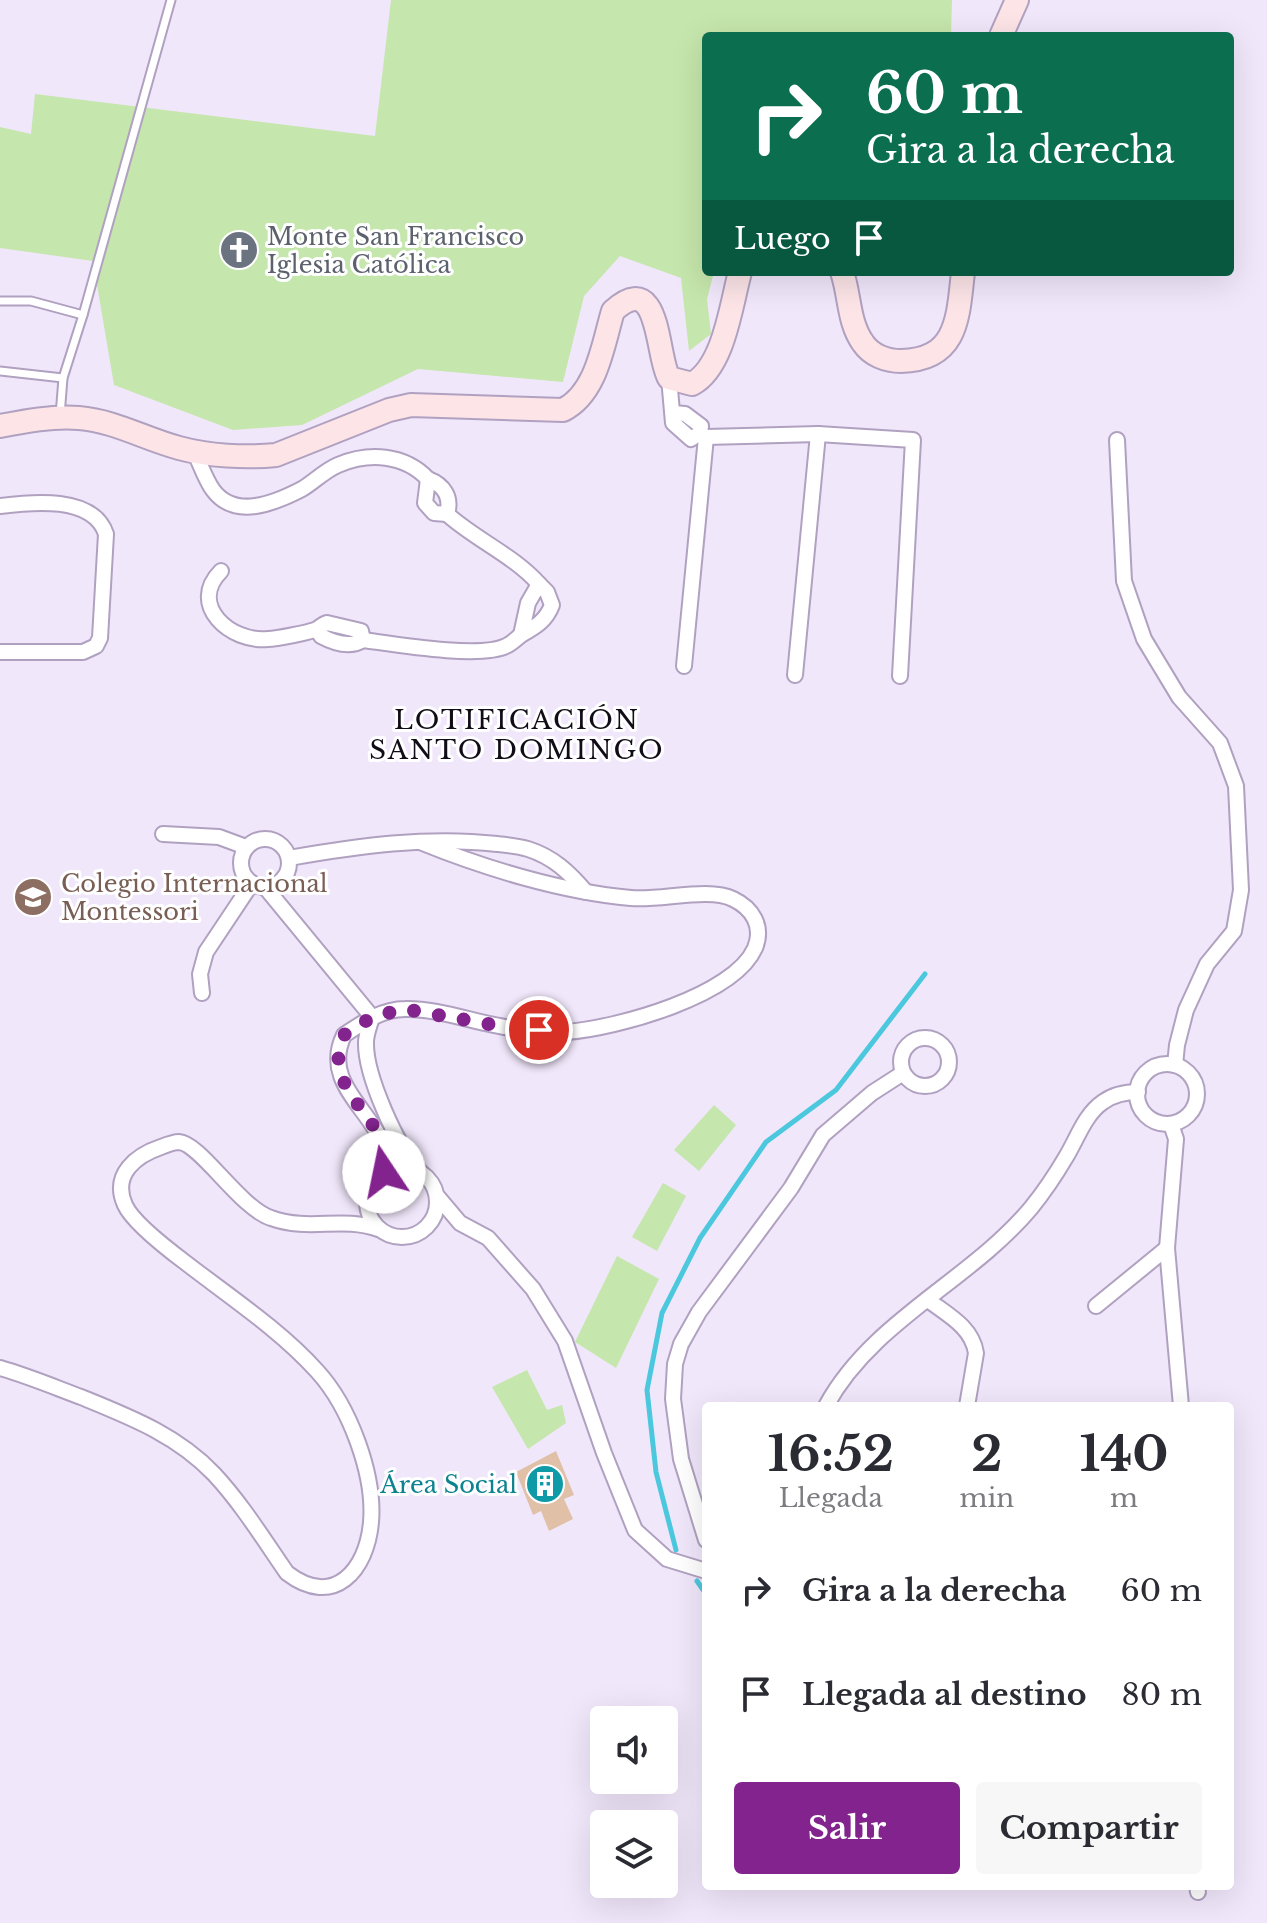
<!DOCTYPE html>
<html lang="es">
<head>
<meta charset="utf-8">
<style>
  :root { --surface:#fff; --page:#f7f7f7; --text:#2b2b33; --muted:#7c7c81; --accent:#82238e }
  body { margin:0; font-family:"Libre Baskerville",serif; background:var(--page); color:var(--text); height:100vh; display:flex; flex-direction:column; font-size:30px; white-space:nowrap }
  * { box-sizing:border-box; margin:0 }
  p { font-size:26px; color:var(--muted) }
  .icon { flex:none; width:44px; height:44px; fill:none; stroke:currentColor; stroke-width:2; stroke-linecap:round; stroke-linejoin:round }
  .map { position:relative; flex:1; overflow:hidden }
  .panel { position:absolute; left:702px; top:1402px; width:532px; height:488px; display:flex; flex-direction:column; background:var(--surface); border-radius:8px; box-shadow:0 8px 32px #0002 }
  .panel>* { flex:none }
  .guide { position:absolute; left:702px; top:32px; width:532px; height:244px; border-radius:8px; box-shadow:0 8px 32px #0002; background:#0b6e4f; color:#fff; overflow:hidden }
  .tools { position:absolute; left:590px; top:1706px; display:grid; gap:16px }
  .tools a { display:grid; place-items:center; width:88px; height:88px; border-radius:8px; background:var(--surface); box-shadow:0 8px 32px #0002; font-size:40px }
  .pin { position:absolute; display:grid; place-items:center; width:68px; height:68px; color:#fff; margin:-34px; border:4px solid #fff; border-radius:50%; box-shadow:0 2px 8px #0007 }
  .me { position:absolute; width:88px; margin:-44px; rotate:349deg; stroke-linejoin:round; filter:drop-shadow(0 0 6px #0008) }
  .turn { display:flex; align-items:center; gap:28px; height:168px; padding:0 32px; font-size:36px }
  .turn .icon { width:104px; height:104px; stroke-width:2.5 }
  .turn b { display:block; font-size:56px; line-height:68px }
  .then { display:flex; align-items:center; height:76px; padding:0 32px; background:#0003; gap:16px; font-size:30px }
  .eta { display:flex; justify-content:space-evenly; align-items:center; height:136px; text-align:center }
  .eta b { font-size:48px; font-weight:800; line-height:56px }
  .primary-button { display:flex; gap:16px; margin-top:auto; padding:16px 32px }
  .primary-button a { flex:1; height:92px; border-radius:8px; background:var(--accent); color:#fff; font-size:32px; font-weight:800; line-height:92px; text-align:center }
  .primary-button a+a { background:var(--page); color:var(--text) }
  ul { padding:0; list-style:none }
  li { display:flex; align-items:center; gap:24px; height:104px; padding:0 32px }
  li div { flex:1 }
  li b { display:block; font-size:30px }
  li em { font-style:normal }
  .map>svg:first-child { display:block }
  .green { fill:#c5e6ac }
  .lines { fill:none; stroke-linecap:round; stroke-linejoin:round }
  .stream { stroke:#4bc8dd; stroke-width:5 }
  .building { fill:#e0c1a8 }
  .lane-casing { stroke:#b1a1c1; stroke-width:11 }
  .street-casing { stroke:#b1a1c1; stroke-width:18 }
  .secondary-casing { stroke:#b1a1c1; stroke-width:26 }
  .lane { stroke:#fff; stroke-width:7 }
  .street { stroke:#fff; stroke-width:14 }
  .secondary { stroke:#fce4e7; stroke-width:22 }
  .route { stroke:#82238e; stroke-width:14; stroke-dasharray:0 25.2 }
  .labels { text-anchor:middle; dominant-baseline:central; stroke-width:6; stroke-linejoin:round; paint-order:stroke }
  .worship-label { font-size:24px; fill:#5b616d; stroke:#fff; text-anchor:start }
  .education-label { font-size:24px; fill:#785e54; stroke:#fff; text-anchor:start }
  .culture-label { font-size:24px; fill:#0d838f; stroke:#fff; text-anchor:end }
  .neighbourhood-label { font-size:26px; letter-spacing:2px; fill:#110c17; stroke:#fff }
</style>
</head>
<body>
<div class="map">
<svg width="1267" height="1923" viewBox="0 0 1267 1923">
  <rect width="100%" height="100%" fill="#f1e7fb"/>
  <!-- green -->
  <g class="green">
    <polygon points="391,0 952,0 951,36 706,36 706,272 714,272 707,299 711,334 689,351 681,278 620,256 584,296 563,382 418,369 302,425 233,430 114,385 93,261 0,248 0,127 31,134 35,94 375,136"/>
    <polygon points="714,1105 736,1125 699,1171 674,1150"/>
    <polygon points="663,1183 686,1196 657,1251 632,1237"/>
    <polygon points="617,1256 659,1279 616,1368 575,1342"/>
    <polygon points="527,1370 547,1410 562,1405 566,1423 528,1449 492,1387"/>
  </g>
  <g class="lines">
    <!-- stream -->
    <g class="stream">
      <polyline points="676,1550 656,1472 647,1390 662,1313 700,1238 766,1142 836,1090 925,974"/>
      <polyline points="697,1581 706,1594"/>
    </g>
  </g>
  <!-- building -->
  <polygon class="building" points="556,1451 574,1495 564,1499 573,1519 549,1531 541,1511 533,1515 516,1472"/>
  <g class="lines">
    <!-- lane casing -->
    <g class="lane-casing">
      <g id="lane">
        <polyline points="0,301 31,301 83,315"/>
        <polyline points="0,371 63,378"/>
        <polyline points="60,416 63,378 83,315 171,0"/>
      </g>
    </g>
    <!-- street casing -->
    <g class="street-casing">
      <g id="street">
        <polyline points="669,378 673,423 691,439 700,433"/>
        <polyline points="673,413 685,414 701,426 700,433 706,437 818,434 913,440 900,676"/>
        <polyline points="1117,440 1124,581 1144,639 1179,697 1220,743 1236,786 1241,890 1234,931 1207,964 1186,1010 1177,1045 1175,1065"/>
        <path d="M194,451C200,463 205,479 213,490C235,520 275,503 302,489C314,482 324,471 338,465C369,452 404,454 428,479"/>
        <path d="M428,479C444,485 452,497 447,514L434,513L425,503Z"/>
        <path d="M0,506C31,502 93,495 106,534L100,638L96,646L83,652H0"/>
        <path d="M447,514C476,540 513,555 539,584"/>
        <path d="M221,571C187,605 231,643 268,639C276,639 311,632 317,629C320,627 323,624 327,623L361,631L363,640C350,648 334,643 321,636L317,629"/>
        <path d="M539,584L547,592L552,605C546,621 535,627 521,635L528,603Z"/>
        <path d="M363,640C393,644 480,659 506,646C511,644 516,639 521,635"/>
        <polyline points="684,666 706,437"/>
        <polyline points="795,675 818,434"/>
        <polyline points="163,834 219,837 246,847"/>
        <circle cx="265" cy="863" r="24"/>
        <path d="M289,858C357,846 428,836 497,844C507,845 518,846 528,849C553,857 569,872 586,892"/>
        <polyline points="265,887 372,1017"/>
        <polyline points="202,993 200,974 206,952 252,883"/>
        <path d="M372,1017C370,1025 366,1034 366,1042C365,1075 397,1146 419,1170"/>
        <circle cx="925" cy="1062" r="24"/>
        <circle cx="1167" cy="1094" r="30"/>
        <polyline points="1171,1124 1176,1139 1167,1248 1181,1406"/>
        <circle cx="402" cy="1202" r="35"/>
        <path d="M384,1172C398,1121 316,1093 344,1035C362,1023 382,1009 405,1009C439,1008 478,1024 512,1028C530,1030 550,1033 567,1032C617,1028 734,996 755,948C764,926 752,908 733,899C709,887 660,901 631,898C562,892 484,868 420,842"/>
        <polyline points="438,1197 460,1223 488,1238 533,1289 565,1341 604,1453 635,1530 667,1559 706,1571"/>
        <path d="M928,1300C948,1315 972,1327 976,1353L967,1406"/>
        <polyline points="1096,1306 1167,1248"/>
        <path d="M0,1368C28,1376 54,1387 81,1397C130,1417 177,1435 214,1474C242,1504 264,1540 287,1573C334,1609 367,1570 371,1522C375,1475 350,1407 317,1371C280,1330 230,1297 186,1263C170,1251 133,1223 125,1205C111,1174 137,1155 161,1147C166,1145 174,1142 179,1142C200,1143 240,1208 271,1218C310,1232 341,1216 378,1229"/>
        <path d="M826,1406C872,1321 970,1281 1031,1208C1044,1192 1056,1174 1066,1157C1077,1139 1085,1114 1103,1102C1114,1094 1125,1092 1138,1092"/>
        <polyline points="706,1540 681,1459 673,1399 675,1364 681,1344 699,1312 791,1188 823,1135 872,1093 903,1073"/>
        <polyline points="1197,1886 1198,1892"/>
      </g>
    </g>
    <!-- secondary casing -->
    <g class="secondary-casing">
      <g id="secondary">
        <polyline points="1001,36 1017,0"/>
        <path d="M842,272C850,295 848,322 863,343C871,355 886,361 901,361C958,360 958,317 963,272"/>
        <path d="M0,426C26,421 52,416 79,418C115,421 145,439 179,448C208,456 246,458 276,455L389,410L411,405L563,410C597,393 603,344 613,311C661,267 656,357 669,378L692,384C724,367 731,305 740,272"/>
      </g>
    </g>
    <!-- lane -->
    <use href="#lane" class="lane"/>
    <!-- street -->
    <use href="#street" class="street"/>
    <!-- secondary -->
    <use href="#secondary" class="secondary"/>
  </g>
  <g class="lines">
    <!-- route -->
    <path class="route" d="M384,1172C398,1121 317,1093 344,1035L372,1017L404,1009L511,1028L539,1030"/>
  </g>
  <!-- icons -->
  <defs>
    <g id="church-disc" transform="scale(2)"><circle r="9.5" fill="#6b7280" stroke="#fff"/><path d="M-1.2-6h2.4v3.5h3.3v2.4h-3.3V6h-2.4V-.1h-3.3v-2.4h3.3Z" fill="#fff"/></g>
    <g id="school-disc" transform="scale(2)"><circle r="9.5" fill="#8d6e63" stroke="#fff"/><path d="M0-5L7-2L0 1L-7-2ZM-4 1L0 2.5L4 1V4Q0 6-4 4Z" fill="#fff"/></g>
    <g id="building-disc" transform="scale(2)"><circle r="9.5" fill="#0f9aa8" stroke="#fff"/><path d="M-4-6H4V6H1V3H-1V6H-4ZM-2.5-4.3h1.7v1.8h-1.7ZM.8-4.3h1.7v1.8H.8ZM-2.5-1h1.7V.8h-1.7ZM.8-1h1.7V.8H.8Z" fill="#fff"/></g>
  </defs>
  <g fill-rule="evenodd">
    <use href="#church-disc" x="239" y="250"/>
    <use href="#school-disc" x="33" y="897"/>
    <use href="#building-disc" x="545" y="1484"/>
  </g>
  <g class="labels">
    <!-- worship labels -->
    <g class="worship-label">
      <text x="267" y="236">Monte San Francisco<tspan x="267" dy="28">Iglesia Católica</tspan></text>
    </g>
    <!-- education labels -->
    <g class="education-label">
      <text x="61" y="883">Colegio Internacional<tspan x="61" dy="28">Montessori</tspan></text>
    </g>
    <!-- culture labels -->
    <g class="culture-label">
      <text x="517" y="1484">Área Social</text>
    </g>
    <!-- neighbourhood labels -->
    <g class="neighbourhood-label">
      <text x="517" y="720">LOTIFICACIÓN<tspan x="517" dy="30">SANTO DOMINGO</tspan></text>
    </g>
  </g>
</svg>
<div class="tools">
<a><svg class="icon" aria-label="sound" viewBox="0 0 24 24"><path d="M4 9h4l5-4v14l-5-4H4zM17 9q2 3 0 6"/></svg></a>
<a><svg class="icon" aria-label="layers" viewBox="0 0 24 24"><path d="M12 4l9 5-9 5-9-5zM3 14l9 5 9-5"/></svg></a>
</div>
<div class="pin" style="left:539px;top:1030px;background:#d93025"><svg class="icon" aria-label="arrive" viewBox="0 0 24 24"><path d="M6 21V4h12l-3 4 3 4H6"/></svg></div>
<svg class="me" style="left:384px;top:1172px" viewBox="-20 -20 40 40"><circle r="19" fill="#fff"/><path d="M0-13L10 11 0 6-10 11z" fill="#82238e"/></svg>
<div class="guide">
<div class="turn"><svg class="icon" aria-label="right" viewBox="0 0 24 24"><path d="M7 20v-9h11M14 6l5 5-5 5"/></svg><div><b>60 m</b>Gira a la derecha</div></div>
<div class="then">Luego<svg class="icon" aria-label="arrive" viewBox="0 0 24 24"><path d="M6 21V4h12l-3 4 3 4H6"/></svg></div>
</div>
<section class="panel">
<div class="eta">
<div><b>16:52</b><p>Llegada</p></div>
<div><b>2</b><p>min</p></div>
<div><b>140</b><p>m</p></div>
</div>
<ul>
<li><svg class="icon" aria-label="right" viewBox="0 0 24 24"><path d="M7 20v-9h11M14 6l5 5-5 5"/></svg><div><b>Gira a la derecha</b></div><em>60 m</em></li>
<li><svg class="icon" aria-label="arrive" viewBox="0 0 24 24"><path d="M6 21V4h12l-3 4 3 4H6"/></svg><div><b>Llegada al destino</b></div><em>80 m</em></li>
</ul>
<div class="primary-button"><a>Salir</a><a>Compartir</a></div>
</section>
</div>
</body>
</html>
